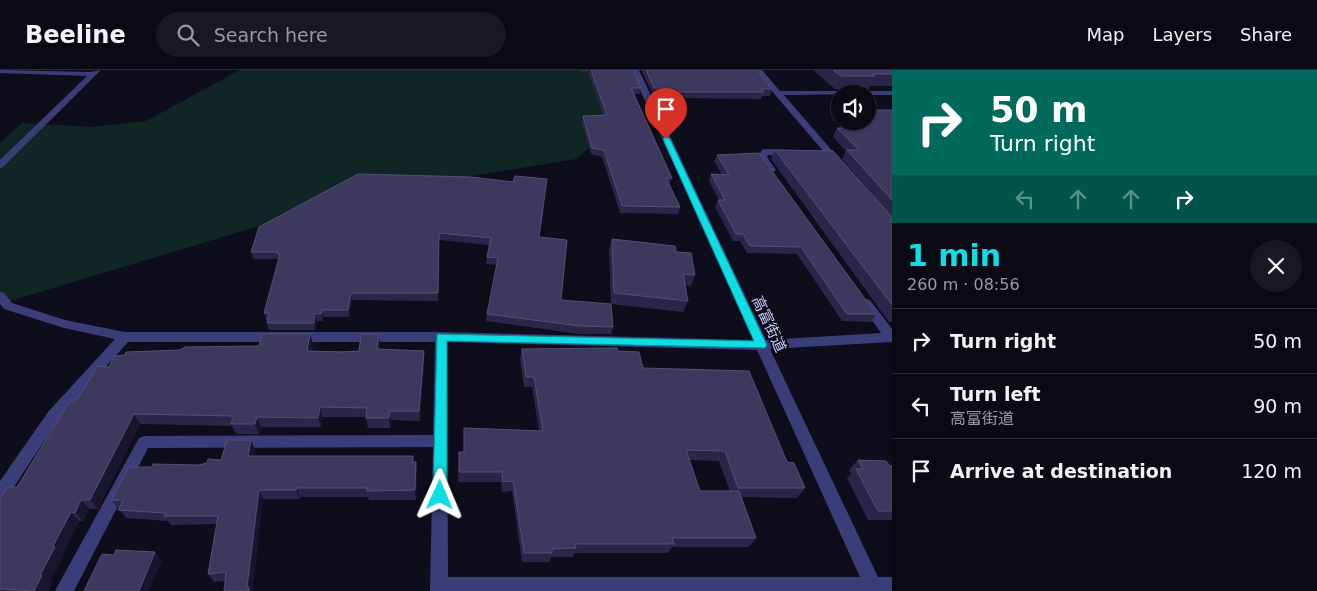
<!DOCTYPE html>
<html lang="en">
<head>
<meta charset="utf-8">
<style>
  :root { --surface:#0a0a15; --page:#181822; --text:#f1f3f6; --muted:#999aa0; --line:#2a2b34; --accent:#0fdde4 }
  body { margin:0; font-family:"DejaVu Sans","Noto Sans JP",sans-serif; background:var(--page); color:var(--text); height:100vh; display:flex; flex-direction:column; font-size:19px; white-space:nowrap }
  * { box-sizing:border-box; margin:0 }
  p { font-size:16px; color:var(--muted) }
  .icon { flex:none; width:28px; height:28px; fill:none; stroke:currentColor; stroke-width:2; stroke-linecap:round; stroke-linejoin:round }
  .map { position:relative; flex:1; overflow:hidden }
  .details { display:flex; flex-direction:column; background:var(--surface); width:425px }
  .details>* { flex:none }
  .hud { background:#00695c; color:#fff; overflow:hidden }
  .fabs { position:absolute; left:831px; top:15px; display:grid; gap:10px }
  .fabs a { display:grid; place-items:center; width:45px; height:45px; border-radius:50%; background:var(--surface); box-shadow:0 1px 4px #0004,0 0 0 1px var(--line); font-size:25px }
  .pin { position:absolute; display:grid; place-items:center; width:42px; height:42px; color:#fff; margin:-51px -21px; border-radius:50% 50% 50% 0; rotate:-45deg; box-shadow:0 0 5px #0007 }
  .pin .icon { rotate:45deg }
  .me { position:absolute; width:55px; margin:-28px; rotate:1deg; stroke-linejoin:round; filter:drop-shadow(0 0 4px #0008) }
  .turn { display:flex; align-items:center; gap:18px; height:105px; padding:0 15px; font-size:22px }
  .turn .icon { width:65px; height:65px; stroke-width:2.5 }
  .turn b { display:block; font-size:35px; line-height:42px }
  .lanes { display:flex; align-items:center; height:48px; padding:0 15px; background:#0003; justify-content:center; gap:25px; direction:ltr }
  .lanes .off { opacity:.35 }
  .round { display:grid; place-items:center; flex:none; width:52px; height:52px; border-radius:26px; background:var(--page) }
  .summary { display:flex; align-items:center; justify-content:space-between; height:85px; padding:0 15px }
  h1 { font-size:30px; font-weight:800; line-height:38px; color:var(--accent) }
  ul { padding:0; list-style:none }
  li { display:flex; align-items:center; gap:15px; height:65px; padding:0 15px; border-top:1px solid var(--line) }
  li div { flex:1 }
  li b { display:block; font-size:19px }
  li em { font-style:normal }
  header { display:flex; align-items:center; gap:30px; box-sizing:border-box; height:70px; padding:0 25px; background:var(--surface); border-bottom:1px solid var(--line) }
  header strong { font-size:24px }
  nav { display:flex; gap:28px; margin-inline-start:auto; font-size:18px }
  .search { width:350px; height:45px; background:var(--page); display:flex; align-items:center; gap:12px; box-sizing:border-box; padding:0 18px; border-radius:28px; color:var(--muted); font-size:19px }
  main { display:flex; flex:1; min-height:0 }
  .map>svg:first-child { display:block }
  .green { fill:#102624 }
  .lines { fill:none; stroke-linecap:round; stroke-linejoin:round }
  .minor { fill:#3b3d78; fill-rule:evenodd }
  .wall { fill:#2b2649; fill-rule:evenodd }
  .shaded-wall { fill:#18152f }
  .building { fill:#3d385d; stroke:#544f76 }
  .route { fill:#0fdde4; stroke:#0a9094 }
  .labels { text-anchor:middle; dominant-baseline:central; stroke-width:4; stroke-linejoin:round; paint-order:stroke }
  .street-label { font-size:15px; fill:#cecbfc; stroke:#0e0d1c }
</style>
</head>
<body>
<header>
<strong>Beeline</strong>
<div class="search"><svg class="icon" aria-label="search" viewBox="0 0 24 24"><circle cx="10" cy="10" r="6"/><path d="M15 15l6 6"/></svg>Search here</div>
<nav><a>Map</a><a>Layers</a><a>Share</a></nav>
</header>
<main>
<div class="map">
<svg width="892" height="521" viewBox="0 0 892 521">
  <rect width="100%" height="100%" fill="#0e0d1c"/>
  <!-- green -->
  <polygon class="green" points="240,0 598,0 637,38 576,89 369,123 0,234 0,73 22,53 93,57 146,51"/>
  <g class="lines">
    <!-- minor -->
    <g class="minor">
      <polygon points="0,0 91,2 101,0 3,97 0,98 0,90 87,6 0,3"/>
      <path d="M631,0H639L766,270L881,263L860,233L866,229L870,230L892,259V272L770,279L878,507H892V521H430L433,377L148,378L74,521H55L139,368L144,366L433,365L435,272H128L58,350L6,429L0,431V411L48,342L115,269L64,258L4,239L0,234V222L4,223L12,233L65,250L125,262H441L753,270ZM447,272L757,280L860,507H448Z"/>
      <polygon points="754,0 762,0 780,21 892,21 892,25 868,25 868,24 784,25 841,91 841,95 835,95"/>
      <polygon points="765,79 790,80 794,83 790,86 768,85 767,87 776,100 771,103 768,102 757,87 762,80"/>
    </g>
  </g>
  <!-- wall -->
  <g class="wall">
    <polygon points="580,0 634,0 641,18 640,24 634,24 672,108 669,115 680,137 678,144 620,143 602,87 591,84 582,53 583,46 603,45 588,2 581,2"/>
    <polygon points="641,0 757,0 772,19 770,26 762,26 761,29 677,28 675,25 653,24"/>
    <polygon points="813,0 892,0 892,16 870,16 869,19 835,19"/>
    <polygon points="892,40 892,252 889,252 771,89 775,80 884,138 842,89 846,81 833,67 837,58 840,58 843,53 854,52 854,51 868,51"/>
    <polygon points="717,85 876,244 871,252 842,251 797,184 747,183 740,171 733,171 715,137 718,130 719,130 709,111 711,104 722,105 714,91"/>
    <polygon points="358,104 539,167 561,230 613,257 611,264 579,264 486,251 487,244 497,195 486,194 487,187 489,175 439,170 438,231 352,230 349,247 323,247 323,251 317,251 315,260 269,260 267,253 267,250 266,250 264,243 279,189 253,189 251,182"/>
    <polygon points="612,169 676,182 695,205 691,216 685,215 688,231 683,242 611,234 609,180"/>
    <polygon points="310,264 313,274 311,281 359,281 380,274 379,279 424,281 424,291 420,351 391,350 390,358 368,358 366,347 322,347 321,357 261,357 259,364 236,364 232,356 140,354 98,439 89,439 83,451 79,451 63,484 64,485 50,512 52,513 48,521 0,521 0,429 17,417 75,332 109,297 180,280 259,276"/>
    <path d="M522,279L618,281L787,392L805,418L797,428L741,427L756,468L749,477H672L668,483H574L573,487H551L550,492H522L512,421L502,422L501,412H458L459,382H464V358L539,361L532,317H524L520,289ZM689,390L719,391L730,421H700Z"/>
    <polygon points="255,380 254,386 416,392 417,401 416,430 369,430 368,427 300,427 300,429 263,429 252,521 224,521 225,511 214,512 208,504 217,454 171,455 168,451 126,448 111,430 152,397 199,395 221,390"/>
    <polygon points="858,390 892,396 892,450 868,450 847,408 851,404 849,400"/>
  </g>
  <!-- shaded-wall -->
  <g class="shaded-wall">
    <polygon points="351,223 352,230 349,247 348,240"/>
    <polygon points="322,240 323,247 323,251 321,244"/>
    <polygon points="315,243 317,251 315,260 314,253"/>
    <polygon points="310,264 313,274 309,291 307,281"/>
    <polygon points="379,264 380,274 379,289 377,279"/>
    <polygon points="424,281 424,291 420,351 419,341"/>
    <polygon points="320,337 322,347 321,357 318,348"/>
    <polygon points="390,341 391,350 390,358 389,348"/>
    <polygon points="134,344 140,354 98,439 90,430"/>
    <polygon points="257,347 261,357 259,364 255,354"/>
    <polygon points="251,370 255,380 252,396 248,386"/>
    <polygon points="416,392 417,401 416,430 415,420"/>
    <polygon points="297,418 300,427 300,429 296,420"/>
    <polygon points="259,420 263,429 252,521 249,521 247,517"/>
    <polygon points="81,430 89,439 83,451 75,443"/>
    <polygon points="71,442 79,451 63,484 64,485 50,512 52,513 48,521 34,521 53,476"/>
    <polygon points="155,482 162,490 149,521 139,521"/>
  </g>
  <!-- building -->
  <g class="building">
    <polygon points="591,0 634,0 641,18 631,18 672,108 666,108 680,137 622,136 604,80 592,78 583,46 607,45"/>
    <polygon points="646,0 757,0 772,19 761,19 764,22 679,22 677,18 654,18"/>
    <polygon points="833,0 892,0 892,4 872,4 875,6 841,6"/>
    <polygon points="868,40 892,40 892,130 847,80 859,80 837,58 848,58 843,53 866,52 865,51 868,51"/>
    <polygon points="775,80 833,81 892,147 892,150 889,150 892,153 892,235"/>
    <polygon points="759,83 876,244 847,244 801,177 750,176 743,164 736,164 718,130 725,130 711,104 729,105 717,85"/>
    <polygon points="358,104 471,107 513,112 515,106 547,109 539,167 567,170 561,230 611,234 613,257 580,256 487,244 498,188 487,187 491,168 439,163 438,223 351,223 348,240 322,240 321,244 315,243 314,253 267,253 269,243 264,243 280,184 278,184 278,182 251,182 259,157"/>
    <polygon points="612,169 675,176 676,182 691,183 695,205 683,204 688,231 614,223"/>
    <polygon points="262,264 310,264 307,281 342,282 359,281 361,264 379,264 377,279 424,281 419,341 390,341 389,348 366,348 367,338 320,337 318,348 257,347 255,354 231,354 234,346 134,344 90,430 81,430 75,443 71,442 53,476 55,477 40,505 42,505 34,521 0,519 0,429 8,417 17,417 69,332 75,332 98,296 109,297 114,286 125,285 126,282 180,280 185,277 259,276"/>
    <polygon points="617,278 618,281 639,282 643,298 749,301 787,392 794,393 805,418 738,418 725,381 686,380 700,421 739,421 756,468 672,468 674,474 575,474 576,478 552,479 552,483 524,483 513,411 503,412 502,402 459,402 459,382 464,382 464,358 543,361 534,307 526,307 522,279"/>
    <polygon points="227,370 251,370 248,386 413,386 413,392 416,392 415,420 367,421 367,418 297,418 296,420 259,420 247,517 249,517 249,521 224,521 226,502 208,504 218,446 164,446 166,443 118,440 123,430 111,430 129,397 152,397 153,394 199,395 207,393 208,389 221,390"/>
    <polygon points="858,390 886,391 890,396 892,396 892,441 878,441 856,399 863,399"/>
    <polygon points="116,480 155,482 139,521 84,521 102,484 114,485"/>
  </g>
  <!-- route -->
  <polygon class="route" points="666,66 670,69 767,275 765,278 447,271 447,425 445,430 440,432 435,430 433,425 437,264 754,271 663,69"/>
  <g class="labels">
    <!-- street labels -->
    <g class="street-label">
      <text transform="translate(769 254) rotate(65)">高富街道</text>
    </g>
  </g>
</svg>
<div class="fabs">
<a><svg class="icon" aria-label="sound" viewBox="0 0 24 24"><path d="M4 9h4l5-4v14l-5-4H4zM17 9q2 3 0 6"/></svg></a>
</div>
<div class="pin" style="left:666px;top:69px;background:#d93025"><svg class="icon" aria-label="arrive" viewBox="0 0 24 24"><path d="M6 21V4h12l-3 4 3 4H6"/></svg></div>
<svg class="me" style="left:440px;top:425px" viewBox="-20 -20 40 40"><path d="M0-17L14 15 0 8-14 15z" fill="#0fdde4" stroke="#fff" stroke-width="4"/></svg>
</div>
<section class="details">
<div class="hud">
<div class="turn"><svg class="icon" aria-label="right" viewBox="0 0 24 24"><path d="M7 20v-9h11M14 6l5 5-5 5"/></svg><div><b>50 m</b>Turn right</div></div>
<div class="lanes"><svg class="icon off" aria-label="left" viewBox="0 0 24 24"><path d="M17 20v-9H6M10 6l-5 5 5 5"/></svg><svg class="icon off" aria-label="ahead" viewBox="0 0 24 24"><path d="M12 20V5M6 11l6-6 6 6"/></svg><svg class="icon off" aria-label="ahead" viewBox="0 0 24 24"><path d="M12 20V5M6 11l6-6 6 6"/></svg><svg class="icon" aria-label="right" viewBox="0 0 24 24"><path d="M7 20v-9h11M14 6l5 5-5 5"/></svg></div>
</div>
<div class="summary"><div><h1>1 min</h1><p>260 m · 08:56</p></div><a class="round"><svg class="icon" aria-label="close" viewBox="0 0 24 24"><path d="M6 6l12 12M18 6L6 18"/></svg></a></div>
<ul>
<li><svg class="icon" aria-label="right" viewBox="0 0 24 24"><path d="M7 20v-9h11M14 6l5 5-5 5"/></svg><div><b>Turn right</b></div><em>50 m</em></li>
<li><svg class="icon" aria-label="left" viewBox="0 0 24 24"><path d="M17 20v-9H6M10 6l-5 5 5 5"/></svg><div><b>Turn left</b><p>高富街道</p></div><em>90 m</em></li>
<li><svg class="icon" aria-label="arrive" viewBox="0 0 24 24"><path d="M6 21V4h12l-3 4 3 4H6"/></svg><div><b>Arrive at destination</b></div><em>120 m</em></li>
</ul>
</section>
</main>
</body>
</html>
